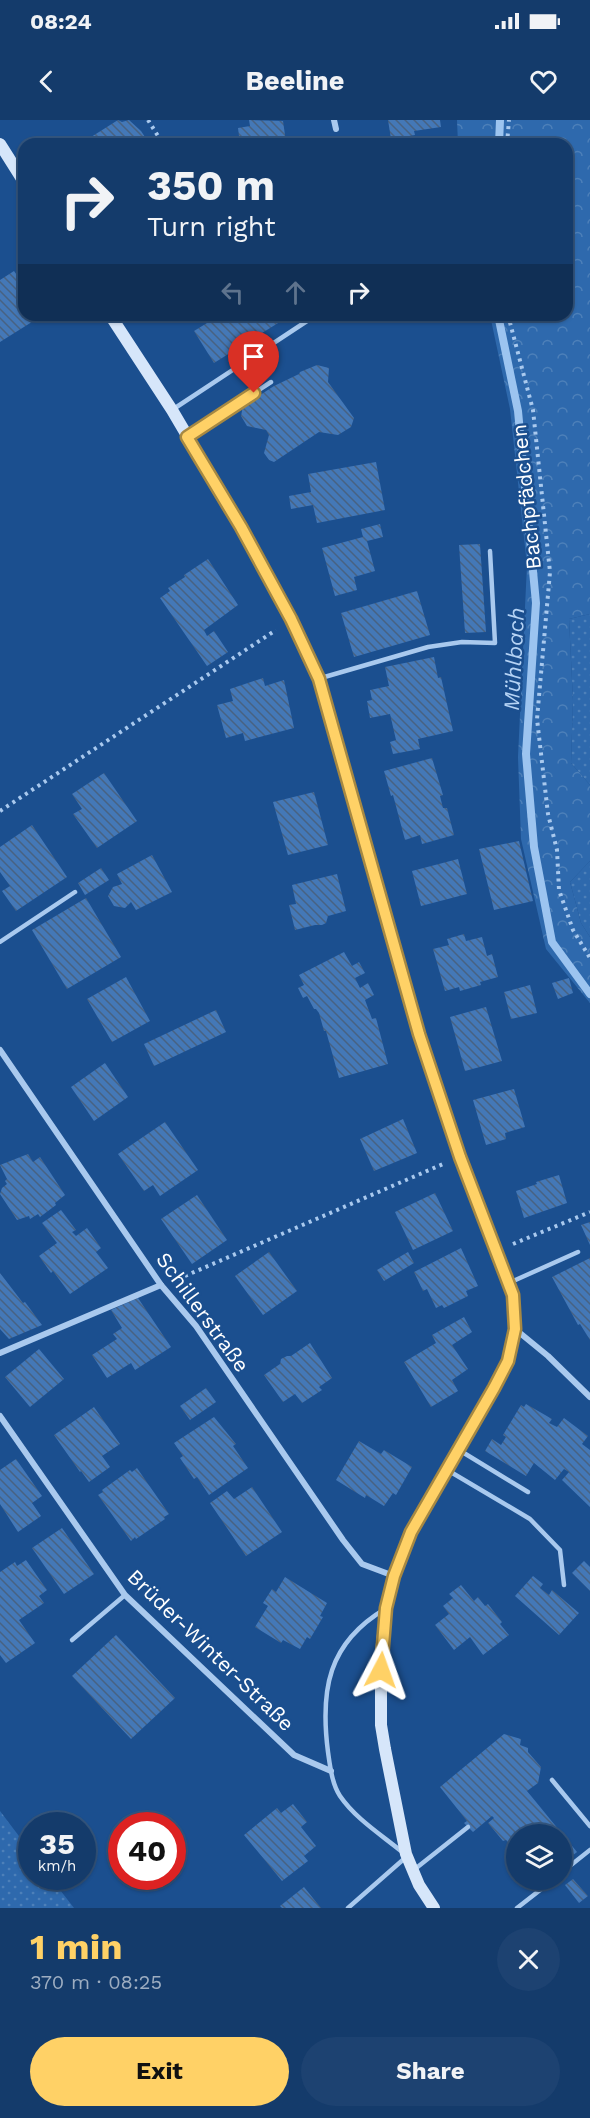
<!DOCTYPE html>
<html lang="en">
<head>
<meta charset="utf-8">
<style>
  :root { --surface:#143b6b; --page:#1d4271; --text:#f1f3f6; --muted:#9dadc1; --line:#33557e; --accent:#ffd166 }
  body { margin:0; font-family:"Work Sans",sans-serif; background:var(--page); color:var(--text); height:100vh; display:flex; flex-direction:column; font-size:22px; white-space:nowrap }
  * { box-sizing:border-box; margin:0 }
  p { font-size:20px; color:var(--muted) }
  .icon { flex:none; width:33px; height:33px; fill:none; stroke:currentColor; stroke-width:2; stroke-linecap:round; stroke-linejoin:round }
  .map { position:relative; height:1788px; overflow:hidden }
  .details { display:flex; flex-direction:column; background:var(--surface); flex:1 }
  .details>* { flex:none }
  .banner { position:absolute; left:18px; top:18px; width:555px; height:183px; border-radius:18px; box-shadow:0 2px 4px #0004,0 0 0 2px var(--line); background:#143b6b; color:var(--text); overflow:hidden }
  .tools { position:absolute; left:506px; top:1704px; display:grid; gap:12px }
  .tools a { display:grid; place-items:center; width:66px; height:66px; border-radius:50%; background:var(--surface); box-shadow:0 2px 4px #0004,0 0 0 2px var(--line); font-size:30px }
  .speed { position:absolute; left:18px; top:1692px; display:flex; gap:12px; font-size:30px; font-weight:700; text-align:center }
  .speed>* { display:grid; place-content:center; width:78px; height:78px; border-radius:50%; background:var(--surface); box-shadow:0 2px 4px #0004,0 0 0 2px var(--line); line-height:1 }
  .speed small { font-size:15px; font-weight:400 }
  .speed .limit { border:9px solid #d22; background:#fff; color:#111 }
  .pin { position:absolute; display:grid; place-items:center; width:51px; height:51px; color:#fff; margin:-62px -26px; border-radius:50% 50% 50% 0; rotate:-45deg; box-shadow:0 0 6px #0007 }
  .pin .icon { rotate:45deg }
  .me { position:absolute; width:66px; margin:-33px; rotate:4deg; stroke-linejoin:round; filter:drop-shadow(0 0 4px #0008) }
  .turn { display:flex; align-items:center; gap:21px; height:126px; padding:0 30px; font-size:27px }
  .turn .icon { width:78px; height:78px; stroke-width:2.5 }
  .turn b { display:block; font-size:42px; line-height:51px }
  .lanes { display:flex; align-items:center; height:57px; padding:0 30px; background:#0003; justify-content:center; gap:30px; direction:ltr }
  .lanes .off { opacity:.35 }
  .round { display:grid; place-items:center; flex:none; width:63px; height:63px; border-radius:32px; background:var(--page) }
  .headline { display:flex; align-items:center; justify-content:space-between; height:102px; padding:0 30px }
  h1 { font-size:36px; font-weight:700; line-height:45px; color:var(--accent) }
  .action { display:flex; gap:12px; margin-top:auto; padding:12px 30px }
  .action a { flex:1; height:69px; border-radius:36px; background:var(--accent); color:#111; font-size:24px; font-weight:700; line-height:69px; text-align:center }
  .action a+a { background:var(--page); color:var(--text) }
  .status { display:flex; justify-content:space-between; align-items:center; height:42px; padding:0 30px; background:var(--surface); direction:ltr }
  .status svg { height:16px; fill:currentColor }
  header { display:flex; justify-content:space-between; align-items:center; height:78px; padding:0 30px; background:var(--surface); font-size:27px; font-weight:700 }
  .map>svg:first-child { display:block }
  .grass { fill:url(#grass-dots) }
  .forest { fill:url(#forest-crowns) }
  .lines { fill:none; stroke-linecap:round; stroke-linejoin:round }
  .stream { stroke:#9cc4f0; stroke-width:8 }
  .building { fill:url(#building-back-hatch) }
  .path { stroke:#a9c9ee; stroke-width:4; stroke-dasharray:3 4.5; stroke-linecap:butt }
  .lane { stroke:#a9c9ee; stroke-width:4.5 }
  .street { stroke:#a9c9ee; stroke-width:6 }
  .secondary { stroke:#d6e6fa; stroke-width:12 }
  .route-casing { stroke:#a68842; stroke-width:15 }
  .route { stroke:#ffd166; stroke-width:10 }
  .labels { text-anchor:middle; dominant-baseline:central; stroke-width:5; stroke-linejoin:round; paint-order:stroke }
  .street-label { font-size:21px; fill:#fff; stroke:#1b4f8f }
  .water-label { font-size:22px; font-style:italic; fill:#b5d3f5; stroke:#1b4f8f }
</style>
</head>
<body>
<div class="status"><b>08:24</b><svg viewBox="0 0 49 12"><path d="M0 12V9h3v3zM5 12V6h3v6zM10 12V3h3v9zM15 12V0h3v12zM26 1h20v11H26zM47 4h2v5h-2z"/></svg></div>
<header><svg class="icon" aria-label="back" viewBox="0 0 24 24"><path d="M15 5l-7 7 7 7"/></svg>Beeline<svg class="icon" aria-label="heart" viewBox="0 0 24 24"><path d="M12 20l-8-8c-3-5 5-10 8-4 3-6 11-1 8 4z"/></svg></header>
<div class="map">
<svg width="590" height="1788" viewBox="0 0 590 1788">
  <defs>
    <pattern id="grass-dots" width="8" height="8" patternUnits="userSpaceOnUse" patternTransform="scale(1.5)"><rect width="8" height="8" fill="#2e69ad"/><path d="M2 2h.1M6 6h.1" fill="none" stroke="#4d80b9" stroke-width="1.8" stroke-linecap="round"/></pattern>
    <pattern id="forest-crowns" width="20" height="18" patternUnits="userSpaceOnUse" patternTransform="scale(1.5)"><rect width="20" height="18" fill="#2e69ad"/><path d="M2 6a3 3 0 1 1 6 0M12 15a3 3 0 1 1 6 0" fill="none" stroke="#4d80b9"/></pattern>
    <pattern id="building-back-hatch" width="6" height="6" patternUnits="userSpaceOnUse" patternTransform="scale(1.5)"><rect width="6" height="6" fill="#4478b7"/><path d="M-1 5l2 2M0 0l6 6M5-1l2 2" fill="none" stroke="#486282"/></pattern>
  </defs>
  <rect width="100%" height="100%" fill="#1b4f8f"/>
  <!-- grass -->
  <g class="grass">
    <polygon points="590,494 590,665 571,643 573,581 569,499"/>
    <polygon points="590,741 590,817 581,803 570,762"/>
    <polygon points="0,1691 31,1732 32,1756 50,1757 74,1788 0,1788"/>
  </g>
  <!-- forest -->
  <polygon class="forest" points="457,0 590,0 590,494 569,499 573,581 571,643 590,665 590,741 570,762 581,803 590,817 590,883 546,829 521,719 518,637 527,445 510,289 490,195 567,195 567,24 458,24"/>
  <g class="lines">
    <!-- stream -->
    <g class="stream">
      <polyline points="499,24 500,0"/>
      <polyline points="498,195 518,291 536,483 526,634 534,727 552,822 590,874"/>
    </g>
  </g>
  <!-- building -->
  <g class="building">
    <polygon points="118,0 122,2 129,0 141,11 149,23 80,24"/>
    <polygon points="249,0 283,1 286,22 289,21 290,24 240,24 238,8 250,6"/>
    <polygon points="388,0 440,0 441,7 414,11 415,15 391,19"/>
    <polygon points="14,151 24,165 24,195 43,195 0,222 0,160"/>
    <polygon points="220,195 291,195 214,243 194,211"/>
    <polygon points="317,245 329,248 328,262 354,298 351,307 338,315 319,312 274,342 269,340 264,333 269,315 266,310 247,306 241,296 243,286 274,266 299,254 300,252"/>
    <polygon points="376,342 385,390 317,403 313,385 291,389 289,376 311,372 308,354"/>
    <polygon points="380,404 383,417 367,421 375,451 354,457 357,470 335,476 322,428 363,417 361,409"/>
    <polygon points="480,424 486,512 465,513 459,425"/>
    <polygon points="208,439 238,485 204,510 207,516 214,511 228,532 207,546 160,478 170,471 168,468 185,457 184,455"/>
    <polygon points="417,471 430,515 354,537 341,493"/>
    <polygon points="434,537 438,558 441,557 453,611 418,619 420,629 393,634 390,622 396,620 390,594 370,598 367,581 372,580 370,570 389,566 385,547"/>
    <polygon points="263,558 265,566 284,560 294,608 245,621 243,613 226,618 217,585 233,581 230,569"/>
    <polygon points="432,638 443,675 440,676 443,688 447,688 454,715 422,724 420,715 405,720 393,675 391,676 384,651"/>
    <polygon points="104,653 137,701 97,728 73,694 82,689 72,674"/>
    <polygon points="314,672 328,725 288,735 273,682"/>
    <polygon points="32,705 67,757 16,791 2,771 10,766 0,752 0,727"/>
    <polygon points="519,721 533,781 494,790 479,729"/>
    <polygon points="152,735 172,772 136,790 131,782 125,788 114,786 108,776 113,767 122,764 117,754"/>
    <polygon points="458,739 467,774 421,786 412,751"/>
    <polygon points="101,748 109,760 85,775 78,763"/>
    <polygon points="337,754 346,791 328,796 326,803 322,805 315,805 295,810 289,785 296,784 292,765"/>
    <polygon points="86,778 121,837 67,869 32,810"/>
    <polygon points="464,814 466,821 482,817 487,836 492,834 498,857 480,862 481,865 460,871 459,867 445,871 433,829 449,825 447,819"/>
    <polygon points="344,832 352,846 359,842 365,853 355,858 360,868 368,863 374,875 365,880 372,899 376,898 388,944 339,958 326,911 324,911 319,893 316,889 314,889 307,876 303,878 298,868 304,865 299,855"/>
    <polygon points="126,857 150,901 112,922 87,879"/>
    <polygon points="569,858 573,873 558,879 552,863"/>
    <polygon points="530,865 537,893 511,899 504,872"/>
    <polygon points="486,887 502,941 465,951 450,897"/>
    <polygon points="216,890 226,912 154,946 144,924"/>
    <polygon points="105,943 128,977 94,1001 71,967"/>
    <polygon points="514,969 525,1007 505,1013 506,1019 486,1025 473,980"/>
    <polygon points="403,999 417,1033 374,1051 360,1019"/>
    <polygon points="165,1002 198,1050 160,1076 153,1065 144,1071 118,1034"/>
    <polygon points="28,1034 33,1042 40,1037 65,1075 55,1083 56,1085 40,1097 38,1094 30,1099 29,1096 17,1100 0,1074 2,1068 7,1064 5,1061 7,1059 0,1045"/>
    <polygon points="559,1055 567,1083 524,1098 516,1071 537,1064 536,1062"/>
    <polygon points="435,1073 453,1111 413,1130 395,1092"/>
    <polygon points="197,1075 227,1120 192,1144 161,1099"/>
    <polygon points="61,1090 76,1110 72,1112 76,1116 87,1108 101,1128 96,1132 108,1148 70,1174 53,1151 51,1153 39,1136 57,1123 42,1103"/>
    <polygon points="590,1102 590,1125 581,1105"/>
    <polygon points="461,1128 478,1166 466,1171 468,1176 444,1188 442,1185 436,1188 427,1169 423,1171 414,1152"/>
    <polygon points="269,1132 297,1171 263,1195 235,1156"/>
    <polygon points="408,1132 414,1143 384,1161 377,1150"/>
    <polygon points="590,1138 590,1220 580,1204 578,1205 552,1157"/>
    <polygon points="0,1153 23,1183 25,1182 42,1205 9,1219 0,1209"/>
    <polygon points="138,1178 171,1227 135,1250 131,1243 107,1258 92,1235 117,1219 113,1214 122,1208 111,1190"/>
    <polygon points="464,1197 472,1212 452,1225 468,1249 452,1260 458,1271 431,1287 404,1242 436,1223 432,1215"/>
    <polygon points="310,1223 332,1258 319,1267 322,1270 302,1283 295,1274 283,1282 264,1255 280,1244 281,1239 287,1236 291,1236"/>
    <polygon points="39,1229 64,1259 30,1287 5,1257"/>
    <polygon points="206,1268 216,1282 190,1300 180,1286"/>
    <polygon points="526,1284 552,1299 549,1303 557,1307 564,1298 588,1316 582,1324 590,1330 590,1387 562,1360 569,1352 564,1349 555,1360 534,1343 526,1356 485,1331 492,1319 501,1325 506,1317 503,1315 521,1285 524,1287"/>
    <polygon points="94,1287 120,1324 102,1336 110,1347 89,1362 81,1351 80,1352 54,1315"/>
    <polygon points="214,1297 236,1324 233,1326 248,1348 209,1375 197,1357 194,1359 180,1338 183,1336 174,1323"/>
    <polygon points="359,1321 381,1334 384,1330 412,1347 396,1375 393,1373 384,1386 366,1375 365,1378 336,1360"/>
    <polygon points="16,1339 42,1376 32,1383 41,1396 18,1412 0,1384 0,1350"/>
    <polygon points="137,1348 169,1394 164,1397 165,1399 136,1419 135,1417 131,1421 98,1375 103,1372 102,1370 130,1350 132,1352"/>
    <polygon points="252,1367 282,1412 246,1436 210,1383 227,1371 234,1379"/>
    <polygon points="62,1408 94,1454 64,1474 32,1428"/>
    <polygon points="26,1440 47,1470 39,1476 44,1483 19,1500 35,1523 6,1543 0,1535 0,1452 15,1442 17,1446"/>
    <polygon points="584,1441 590,1447 590,1471 572,1453"/>
    <polygon points="533,1456 543,1464 540,1468 549,1475 552,1470 579,1493 559,1515 515,1476"/>
    <polygon points="285,1457 327,1483 320,1496 323,1497 310,1519 307,1517 300,1529 283,1520 281,1523 255,1507 268,1486 263,1483 272,1469 276,1472"/>
    <polygon points="461,1465 474,1481 478,1477 485,1486 488,1484 502,1502 500,1504 509,1515 483,1535 470,1517 454,1530 435,1505 449,1494 443,1486 453,1478 449,1474"/>
    <polygon points="116,1515 175,1578 131,1619 72,1556"/>
    <polygon points="504,1614 521,1619 520,1625 528,1628 528,1632 541,1647 538,1663 527,1671 577,1732 561,1745 561,1714 516,1714 516,1732 506,1720 503,1721 488,1703 494,1698 492,1696 473,1712 464,1703 467,1701 440,1667"/>
    <polygon points="293,1684 307,1702 301,1707 316,1726 304,1736 308,1741 282,1761 244,1715 277,1688 281,1693"/>
    <polygon points="573,1759 588,1776 579,1783 565,1765"/>
    <polygon points="304,1767 321,1788 282,1788 280,1786"/>
  </g>
  <g class="lines">
    <!-- path -->
    <g class="path">
      <polyline points="148,0 163,24"/>
      <polyline points="507,24 509,0"/>
      <polyline points="508,195 533,290 550,452 537,599 548,694 557,730 559,770 573,810 590,838"/>
      <polyline points="0,691 276,510"/>
      <polyline points="513,1124 590,1092"/>
      <polyline points="178,1159 443,1044"/>
    </g>
    <!-- lane -->
    <g class="lane">
      <polyline points="172,290 307,201"/>
      <polyline points="190,315 271,262"/>
      <polyline points="321,558 428,527 462,522 495,523 490,431"/>
      <polyline points="0,822 75,772"/>
      <polyline points="511,1162 578,1132"/>
      <polyline points="459,1330 528,1372"/>
      <polyline points="449,1351 530,1399 560,1430 564,1465"/>
      <path d="M385,1489C328,1523 320,1570 328,1632C330,1646 332,1664 340,1676C355,1698 380,1714 401,1731"/>
      <polyline points="72,1520 125,1475"/>
      <polyline points="552,1660 590,1706"/>
      <polyline points="415,1749 468,1707"/>
      <polyline points="561,1753 590,1730"/>
      <polyline points="348,1788 405,1738"/>
      <polyline points="517,1788 553,1760"/>
    </g>
    <!-- street -->
    <g class="street">
      <polyline points="334,0 336,9"/>
      <polyline points="0,930 161,1165 196,1206 343,1420 362,1444 394,1456"/>
      <polyline points="515,1209 548,1236 590,1277"/>
      <polyline points="0,1233 161,1165"/>
      <polyline points="0,1296 125,1475 294,1635 331,1651"/>
    </g>
    <!-- secondary -->
    <g class="secondary">
      <polyline points="0,24 24,62"/>
      <polyline points="110,195 172,290 241,407 291,499 319,559 419,914 460,1037 513,1175 515,1209 508,1241 494,1268 411,1412 394,1456 386,1488 381,1532 381,1605 385,1629 406,1734 419,1765 434,1788"/>
    </g>
  </g>
  <g class="lines">
    <!-- route casing -->
    <g class="route-casing">
      <polyline id="route" points="254,273 187,317 241,407 291,499 319,559 419,914 460,1037 513,1175 515,1209 508,1241 494,1268 411,1412 394,1456 386,1488 381,1550"/>
    </g>
    <!-- route -->
    <use href="#route" class="route"/>
  </g>
  <g class="labels">
    <!-- street labels -->
    <g class="street-label">
      <text transform="translate(526 377) rotate(-96)">Bachpfädchen</text>
      <text transform="translate(203 1192) rotate(54)">Schillerstraße</text>
      <text transform="translate(211 1530) rotate(44)">Brüder-Winter-Straße</text>
    </g>
    <!-- water labels -->
    <g class="water-label">
      <text transform="translate(514 539) rotate(-87)">Mühlbach</text>
    </g>
  </g>
</svg>
<div class="tools">
<a><svg class="icon" aria-label="layers" viewBox="0 0 24 24"><path d="M12 4l9 5-9 5-9-5zM3 14l9 5 9-5"/></svg></a>
</div>
<div class="speed"><div>35<small>km/h</small></div><div class="limit">40</div></div>
<div class="pin" style="left:254px;top:273px;background:#d93025"><svg class="icon" aria-label="arrive" viewBox="0 0 24 24"><path d="M6 21V4h12l-3 4 3 4H6"/></svg></div>
<svg class="me" style="left:381px;top:1550px" viewBox="-20 -20 40 40"><path d="M0-17L14 15 0 8-14 15z" fill="#ffd166" stroke="#fff" stroke-width="4"/></svg>
<div class="banner">
<div class="turn"><svg class="icon" aria-label="right" viewBox="0 0 24 24"><path d="M7 20v-9h11M14 6l5 5-5 5"/></svg><div><b>350 m</b>Turn right</div></div>
<div class="lanes"><svg class="icon off" aria-label="left" viewBox="0 0 24 24"><path d="M17 20v-9H6M10 6l-5 5 5 5"/></svg><svg class="icon off" aria-label="ahead" viewBox="0 0 24 24"><path d="M12 20V5M6 11l6-6 6 6"/></svg><svg class="icon" aria-label="right" viewBox="0 0 24 24"><path d="M7 20v-9h11M14 6l5 5-5 5"/></svg></div>
</div>
</div>
<section class="details">
<div class="headline"><div><h1>1 min</h1><p>370 m · 08:25</p></div><a class="round"><svg class="icon" aria-label="close" viewBox="0 0 24 24"><path d="M6 6l12 12M18 6L6 18"/></svg></a></div>
<div class="action"><a>Exit</a><a>Share</a></div>
</section>
</body>
</html>
